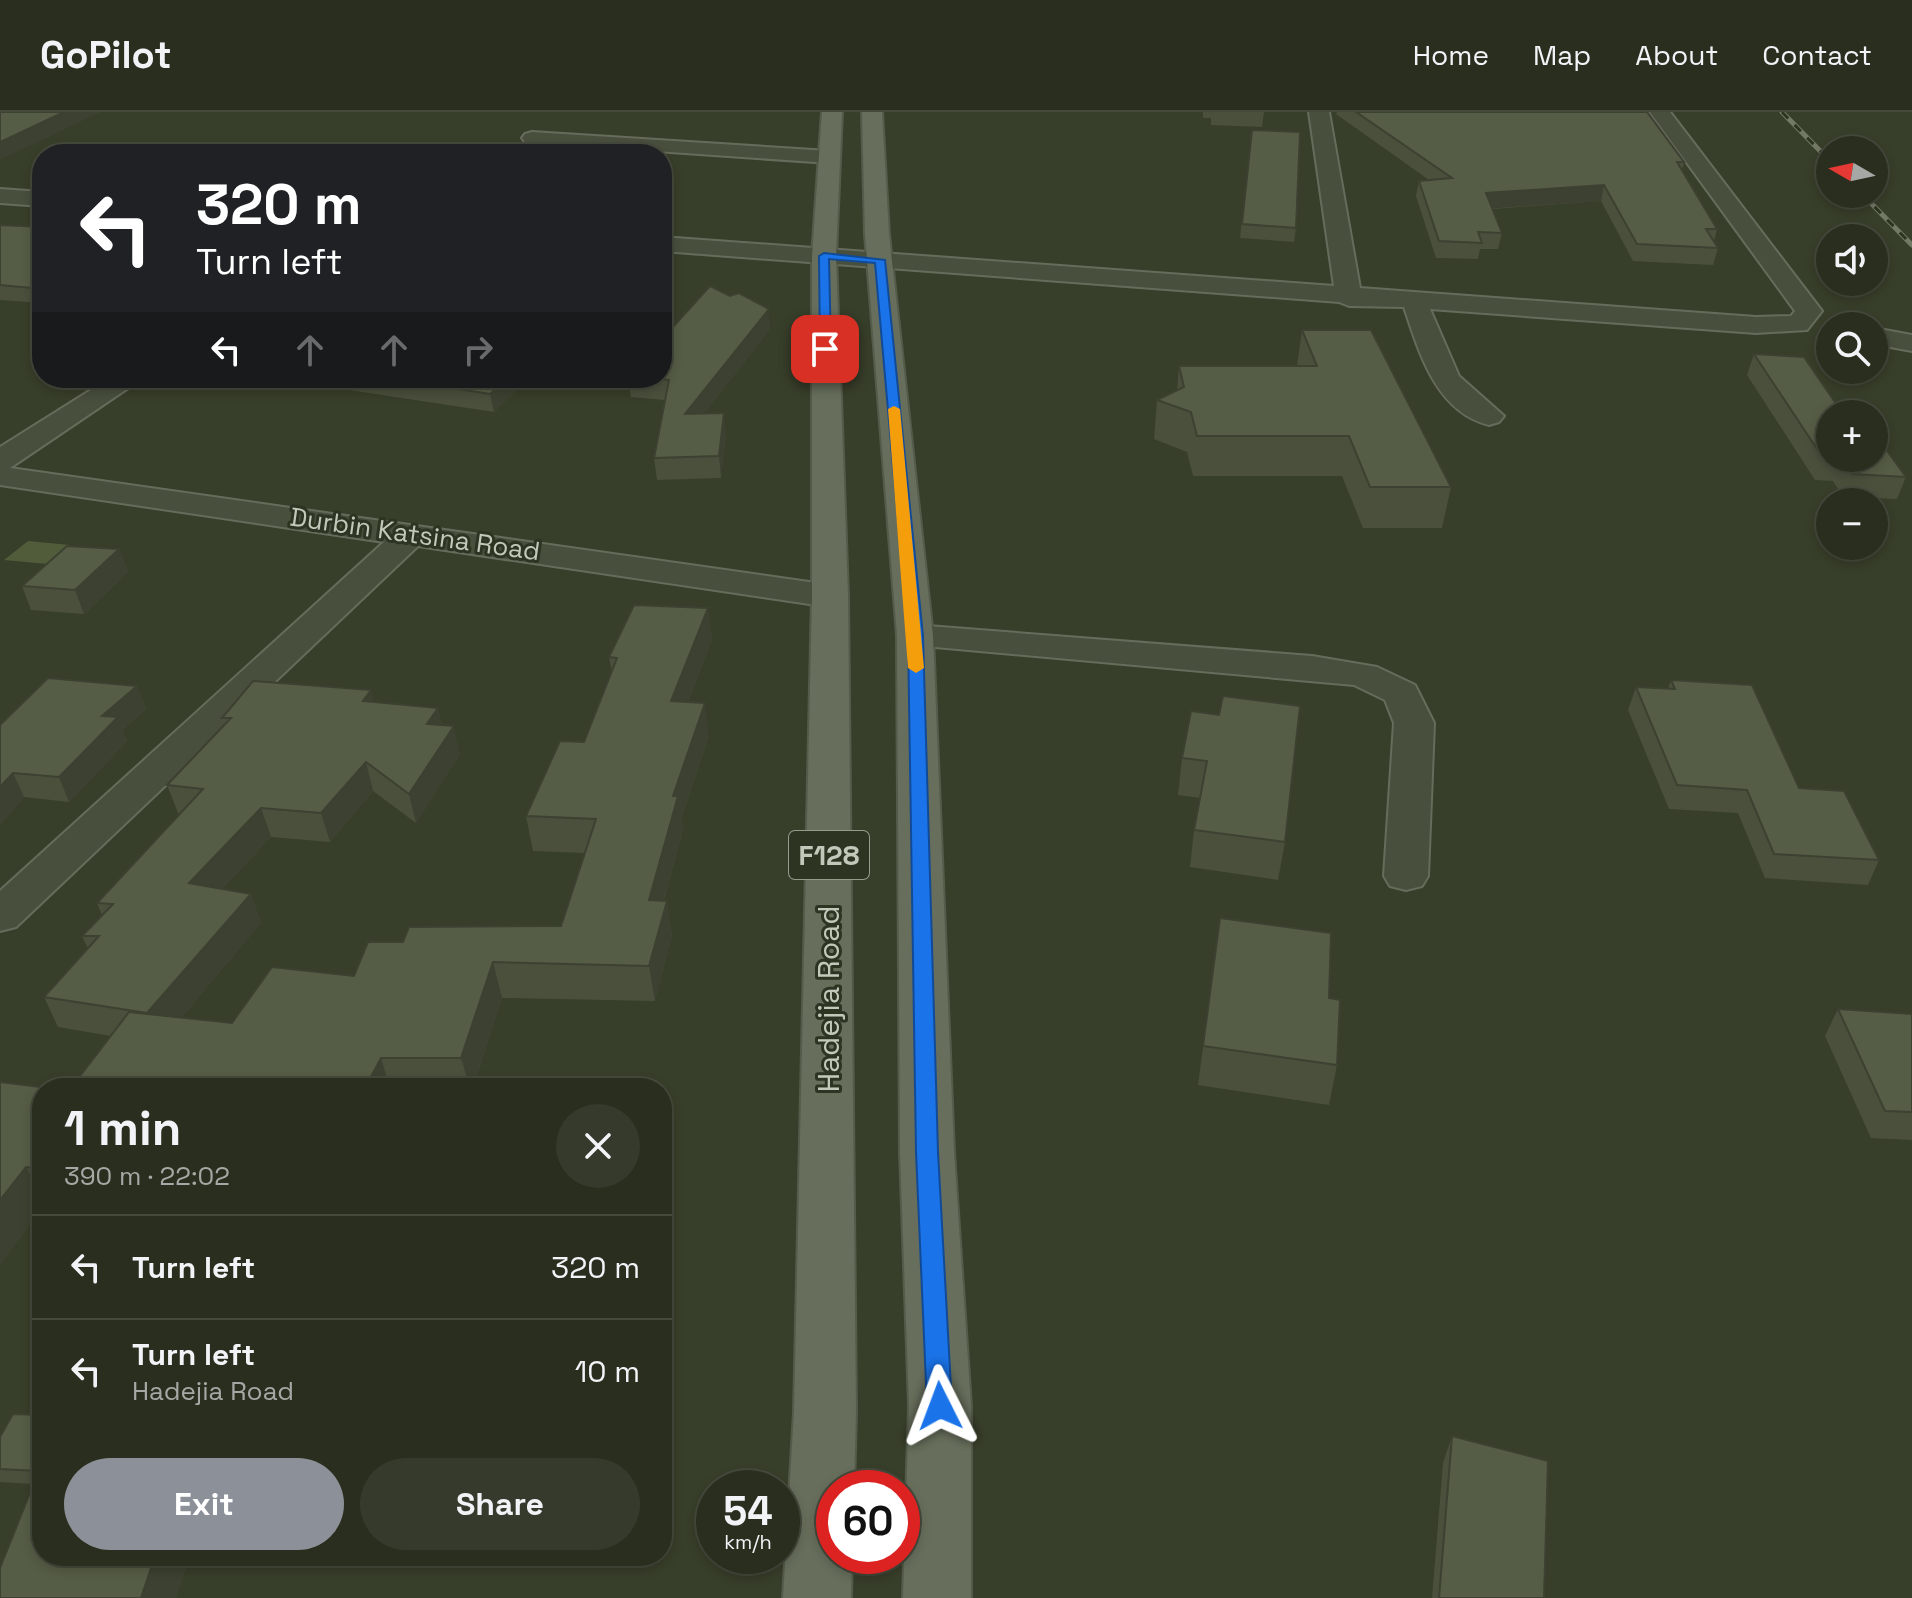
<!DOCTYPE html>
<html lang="en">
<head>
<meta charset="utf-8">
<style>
  :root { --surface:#292e1f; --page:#353a2c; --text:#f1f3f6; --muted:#a5a8a4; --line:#454a3d; --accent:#8c9099 }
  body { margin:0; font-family:"Space Grotesk",sans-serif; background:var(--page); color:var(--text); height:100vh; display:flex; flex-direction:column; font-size:30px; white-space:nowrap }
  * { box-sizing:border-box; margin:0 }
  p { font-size:26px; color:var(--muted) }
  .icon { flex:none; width:44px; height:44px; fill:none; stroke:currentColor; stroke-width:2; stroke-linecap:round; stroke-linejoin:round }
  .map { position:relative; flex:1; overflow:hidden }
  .drawer { position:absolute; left:32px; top:966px; width:640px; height:488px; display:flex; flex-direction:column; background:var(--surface); border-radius:32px; box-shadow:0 4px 12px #0003,0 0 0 2px var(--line) }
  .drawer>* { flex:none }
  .banner { position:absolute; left:32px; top:32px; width:640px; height:244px; border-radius:32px; box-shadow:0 4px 12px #0003,0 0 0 2px var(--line); background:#202124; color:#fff; overflow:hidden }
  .needle { width:52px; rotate:279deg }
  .buttons { position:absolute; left:1816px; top:24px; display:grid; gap:16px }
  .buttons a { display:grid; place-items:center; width:72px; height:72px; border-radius:50%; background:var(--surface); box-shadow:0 4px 12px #0003,0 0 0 2px var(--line); font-size:40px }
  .speed { position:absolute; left:696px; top:1358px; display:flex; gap:16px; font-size:40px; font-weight:700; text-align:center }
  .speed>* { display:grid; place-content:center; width:104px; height:104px; border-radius:50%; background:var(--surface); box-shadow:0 4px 12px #0003,0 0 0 2px var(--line); line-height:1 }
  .speed small { font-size:20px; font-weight:400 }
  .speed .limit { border:12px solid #d22; background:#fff; color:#111 }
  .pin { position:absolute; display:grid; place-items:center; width:68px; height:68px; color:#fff; margin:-34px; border-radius:16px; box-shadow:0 4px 12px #0006 }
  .me { position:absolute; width:88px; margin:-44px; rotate:357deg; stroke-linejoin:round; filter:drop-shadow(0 0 6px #0008) }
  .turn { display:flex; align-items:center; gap:28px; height:168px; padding:0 32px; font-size:36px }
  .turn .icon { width:104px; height:104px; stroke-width:2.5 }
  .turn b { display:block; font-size:56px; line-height:68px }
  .lanes { display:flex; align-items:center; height:76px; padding:0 32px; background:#0003; justify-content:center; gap:40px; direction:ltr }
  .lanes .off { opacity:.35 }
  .round { display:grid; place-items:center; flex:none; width:84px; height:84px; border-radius:42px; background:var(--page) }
  .head { display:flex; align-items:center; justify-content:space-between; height:136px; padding:0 32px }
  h1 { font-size:48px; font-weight:800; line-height:60px }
  .button { display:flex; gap:16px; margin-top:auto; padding:16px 32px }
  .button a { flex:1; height:92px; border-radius:48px; background:var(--accent); color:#fff; font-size:32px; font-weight:800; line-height:92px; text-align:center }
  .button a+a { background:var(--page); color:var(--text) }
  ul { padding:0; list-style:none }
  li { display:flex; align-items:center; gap:24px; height:104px; padding:0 32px; border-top:2px solid var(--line) }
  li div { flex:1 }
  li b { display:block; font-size:30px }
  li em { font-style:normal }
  header { display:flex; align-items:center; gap:48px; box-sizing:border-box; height:112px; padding:0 40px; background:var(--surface); border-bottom:2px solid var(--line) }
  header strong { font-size:38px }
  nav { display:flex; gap:44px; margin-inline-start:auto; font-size:28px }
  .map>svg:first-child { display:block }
  .water { fill:#505c3a }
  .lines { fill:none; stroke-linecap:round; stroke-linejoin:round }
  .street-casing { stroke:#666c5b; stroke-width:4 }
  .primary-casing { stroke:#545b4a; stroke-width:4 }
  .street { fill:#484f3d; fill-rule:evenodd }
  .primary { fill:#676e5b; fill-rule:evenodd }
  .rail-casing { stroke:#727a65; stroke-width:5 }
  .rail { stroke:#2d3422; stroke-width:3; stroke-dasharray:9; stroke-linecap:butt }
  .wall { fill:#4a503c }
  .shaded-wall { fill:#3c4131 }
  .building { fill:#565d46; stroke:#3c4131; stroke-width:2 }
  .route { fill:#1a73e8; stroke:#114b97; stroke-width:2 }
  .slow { fill:#f59e0b }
  .labels { text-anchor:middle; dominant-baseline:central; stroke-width:6; stroke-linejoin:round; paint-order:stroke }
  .far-street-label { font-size:26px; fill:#c3c9ba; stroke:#2d3422 }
  .shield { fill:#2d3422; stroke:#969c8c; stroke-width:2 }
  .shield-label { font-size:28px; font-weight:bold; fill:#c3c9ba }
  .street-label { font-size:30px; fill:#c3c9ba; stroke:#2d3422 }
</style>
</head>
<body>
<header>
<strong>GoPilot</strong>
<nav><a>Home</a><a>Map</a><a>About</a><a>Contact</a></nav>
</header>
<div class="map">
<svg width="1912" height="1486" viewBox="0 0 1912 1486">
  <rect width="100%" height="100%" fill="#373e29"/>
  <!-- water -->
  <polygon class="water" points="28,429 70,433 47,452 4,448"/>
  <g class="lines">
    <!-- street casing -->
    <g class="street-casing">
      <g id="street">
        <path d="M1309,0H1329L1360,176L1756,205L1791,204L1795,199L1650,0H1670L1822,199L1807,218L1756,221L1430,197L1459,264L1504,304L1499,310L1489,313C1436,300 1419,240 1404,195L1349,194L1339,190L662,139V125L1334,174Z"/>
        <polygon points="532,20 829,39 839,45 829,51 525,30 522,26 525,22"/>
        <polygon points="0,77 42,80 42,94 0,91"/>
        <polygon points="1874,216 1912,223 1912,239 1874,232"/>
        <polygon points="110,266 143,266 10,356 830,473 843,476 848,484 843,492 830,495 418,434 16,815 0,819 0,779 384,430 0,373 0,335"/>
        <polygon points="915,513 1312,544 1377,555 1415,573 1434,611 1428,764 1422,774 1406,778 1390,774 1384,764 1394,611 1385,588 1354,573 902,532 897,524 902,516"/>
      </g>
    </g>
    <!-- primary casing -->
    <g class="primary-casing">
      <g id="primary">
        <polygon points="822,0 842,0 836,144 848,484 856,1300 854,1376 834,1376 834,1444 852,1444 851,1486 783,1486 794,1300 812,484 812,144"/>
        <polygon points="862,0 882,0 889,122 933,524 954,1040 971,1294 971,1486 903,1486 909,1294 900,1040 897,524 865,122"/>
      </g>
    </g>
    <!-- street -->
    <use href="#street" class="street"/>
    <!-- primary -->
    <use href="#primary" class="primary"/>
    <!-- rail casing -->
    <g class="rail-casing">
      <g id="rail">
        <polyline points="1782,0 1830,49"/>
        <polyline points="1862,82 1912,133"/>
      </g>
    </g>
    <!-- rail -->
    <use href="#rail" class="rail"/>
  </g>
  <!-- wall -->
  <g class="wall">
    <polygon points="1203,0 1264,0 1262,15 1211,13 1211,6 1203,6"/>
    <polygon points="1337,0 1647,0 1684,50 1682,58 1717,117 1714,129 1718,136 1713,153 1633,149 1601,89 1492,97 1502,121 1498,137 1480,137 1478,147 1436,146 1416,84 1419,69 1429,68 1336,2"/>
    <polygon points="1252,18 1296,116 1294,130 1240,126"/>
    <polygon points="0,113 42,115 42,191 0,188"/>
    <polygon points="770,217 704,302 726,323 721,366 657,368 654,346 665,288 631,285 628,266 662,266"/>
    <polygon points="1302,218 1451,375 1442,416 1363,416 1342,364 1193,364 1187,340 1154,327 1157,288 1177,278 1179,254 1297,254"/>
    <polygon points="1754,242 1874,346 1906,365 1897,387 1843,385 1833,369 1815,368 1747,263"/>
    <polygon points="340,266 529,266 494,300 343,277"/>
    <polygon points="119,437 128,460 84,502 31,498 22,474"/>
    <polygon points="708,496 712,528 688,590 709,624 681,708 683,718 664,788 667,789 672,824 655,889 502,886 473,976 71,976 111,924 58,915 44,885 88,837 82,824 102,803 97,791 180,702 178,701 167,673 224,613 222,606 374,590 438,596 442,613 460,642 416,711 373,679 330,730 271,725 222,777 251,782 261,811 182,905 232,911 354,864 403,830 561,814 585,741 533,739 526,704 584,630 612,560 609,545"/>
    <polygon points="1671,568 1799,676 1879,748 1868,773 1765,766 1738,701 1669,697 1628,598 1636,575 1668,577"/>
    <polygon points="137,574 146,597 122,618 127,629 69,690 24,685 0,713 0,613"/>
    <polygon points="1191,599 1285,730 1278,768 1190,755 1194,718 1200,686 1178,683 1182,646"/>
    <polygon points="1220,806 1329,886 1337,953 1329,993 1198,973"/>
    <polygon points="1838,897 1912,902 1912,1028 1871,1026 1825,924"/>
    <polygon points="0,970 42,976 42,1096 0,1152"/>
    <polygon points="13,1302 42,1303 42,1444 189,1444 176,1486 0,1486 0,1456 34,1372 0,1370 0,1325"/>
    <polygon points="1452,1324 1544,1486 1432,1486 1443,1351"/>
  </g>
  <!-- shaded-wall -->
  <g class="shaded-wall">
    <polygon points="64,0 101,0 0,48 0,30"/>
    <polygon points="1604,73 1601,89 1483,97 1486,81"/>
    <polygon points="769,197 770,217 687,324 685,302"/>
    <polygon points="508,266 529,266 494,300 490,282"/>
    <polygon points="724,301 726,323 721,366 719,344"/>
    <polygon points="119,437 128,460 84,502 75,478"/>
    <polygon points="708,496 712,528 675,623 671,589"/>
    <polygon points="137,574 146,597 122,618 127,629 69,690 59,665 102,604"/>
    <polygon points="371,578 379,606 363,589"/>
    <polygon points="705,591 709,624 681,708 683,718 654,823 649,788 673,684"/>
    <polygon points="438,596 445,624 427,612"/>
    <polygon points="454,614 460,642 416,711 409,682"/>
    <polygon points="366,650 373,679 330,730 321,701"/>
    <polygon points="13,661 24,685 0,713 0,675"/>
    <polygon points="261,696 271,725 200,800 189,771"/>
    <polygon points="251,782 261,811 160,931 147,901"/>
    <polygon points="667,789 672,824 655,889 649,854"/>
    <polygon points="493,850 502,886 473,976 470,976 461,946"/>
    <polygon points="381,946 390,976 365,976"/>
    <polygon points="42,1044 42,1073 33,1056"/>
    <polygon points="26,1055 42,1085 42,1096 0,1152 0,1088"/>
    <polygon points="155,1444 189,1444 176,1486 141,1486"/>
  </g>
  <!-- building -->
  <g class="building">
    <polygon points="0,0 64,0 0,30"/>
    <polygon points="1356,0 1647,0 1684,50 1677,50 1717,117 1706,117 1718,136 1637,132 1604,73 1486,81 1502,121 1478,120 1482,131 1439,129 1419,69 1452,66"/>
    <polygon points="1252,18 1300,20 1296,116 1242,112"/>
    <polygon points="0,113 42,115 42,177 0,173"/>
    <polygon points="710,174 730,184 739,181 769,197 685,302 724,301 719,344 654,346 669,268 643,266 662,266 662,227"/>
    <polygon points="1302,218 1371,218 1451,375 1370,375 1349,324 1197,324 1191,300 1157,288 1184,275 1179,254 1317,254"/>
    <polygon points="1754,242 1804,245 1843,302 1830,302 1830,346 1874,346 1874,321 1906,365 1852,362 1841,347 1823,346"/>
    <polygon points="386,266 508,266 490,282"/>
    <polygon points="67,434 119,437 75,478 22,474"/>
    <polygon points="634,493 708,496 671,589 705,591 673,684 678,684 649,788 667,789 649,854 493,850 461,946 381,946 365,976 166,976 147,973 146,976 71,976 129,900 232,911 272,855 354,864 368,830 403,830 409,815 561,814 596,707 526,704 560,629 584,630 617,546 609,545"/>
    <polygon points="48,566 137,574 102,604 118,605 59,665 13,661 0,675 0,613"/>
    <polygon points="1671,568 1752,573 1799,676 1844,679 1879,748 1774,742 1747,678 1677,673 1636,575 1675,577"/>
    <polygon points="253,569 371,578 363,589 438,596 427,612 454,614 409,682 366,650 321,701 261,696 189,771 251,782 147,901 44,885 99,824 82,824 113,792 97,791 203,677 167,673 231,606 222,606"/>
    <polygon points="1223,584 1300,594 1285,730 1194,718 1207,649 1182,646 1191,599 1219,603"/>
    <polygon points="1220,806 1331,821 1329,886 1340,888 1337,953 1203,934"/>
    <polygon points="1838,897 1912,902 1912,1000 1885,999"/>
    <polygon points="0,970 48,976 42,976 42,1044 33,1056 26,1055 0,1088"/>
    <polygon points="13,1302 42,1303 42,1351 39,1359 0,1357 0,1325"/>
    <polygon points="1452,1324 1548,1349 1544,1486 1439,1486"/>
    <polygon points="42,1351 42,1444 155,1444 141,1486 0,1486 0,1456"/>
  </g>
  <!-- route -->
  <polygon class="route" points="824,141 885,148 923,524 938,1040 952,1294 949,1302 940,1306 931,1302 927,1294 916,1040 908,524 875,151 829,147 831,237 825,240 820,237 819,144"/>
  <!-- slow -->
  <polygon class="slow" points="894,294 900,297 924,556 916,561 908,556 888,297"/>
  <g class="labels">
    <!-- far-street labels -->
    <g class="far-street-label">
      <text transform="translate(415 422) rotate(8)">Durbin Katsina Road</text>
    </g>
    <!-- shield labels -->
    <rect class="shield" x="789" y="719" width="80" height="48" rx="6"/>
    <g class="shield-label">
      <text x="829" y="743">F128</text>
    </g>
    <!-- street labels -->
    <g class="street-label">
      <text transform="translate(828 887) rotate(-90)">Hadejia Road</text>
    </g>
  </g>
</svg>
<div class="buttons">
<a><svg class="needle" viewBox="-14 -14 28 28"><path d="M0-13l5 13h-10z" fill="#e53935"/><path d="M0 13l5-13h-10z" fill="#a5a8a4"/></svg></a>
<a><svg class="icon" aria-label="sound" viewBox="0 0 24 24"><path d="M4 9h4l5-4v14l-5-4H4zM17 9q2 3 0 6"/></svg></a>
<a><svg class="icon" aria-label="search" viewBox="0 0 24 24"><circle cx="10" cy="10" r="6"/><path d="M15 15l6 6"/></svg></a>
<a>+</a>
<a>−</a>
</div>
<div class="speed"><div>54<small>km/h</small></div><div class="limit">60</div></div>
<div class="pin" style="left:825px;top:237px;background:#d93025"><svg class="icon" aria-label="arrive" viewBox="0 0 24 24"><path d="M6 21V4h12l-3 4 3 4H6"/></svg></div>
<svg class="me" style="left:940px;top:1294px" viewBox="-20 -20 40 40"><path d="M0-17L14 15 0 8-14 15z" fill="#1a73e8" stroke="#fff" stroke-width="4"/></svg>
<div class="banner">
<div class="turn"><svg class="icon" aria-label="left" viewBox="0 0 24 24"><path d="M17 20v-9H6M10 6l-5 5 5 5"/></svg><div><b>320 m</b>Turn left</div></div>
<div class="lanes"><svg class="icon" aria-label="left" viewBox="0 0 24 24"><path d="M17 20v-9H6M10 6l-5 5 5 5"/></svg><svg class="icon off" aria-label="ahead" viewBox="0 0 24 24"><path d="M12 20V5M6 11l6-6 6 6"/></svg><svg class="icon off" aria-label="ahead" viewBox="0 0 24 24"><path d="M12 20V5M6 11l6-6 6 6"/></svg><svg class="icon off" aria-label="right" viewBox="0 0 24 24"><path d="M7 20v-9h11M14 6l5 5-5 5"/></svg></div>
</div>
<section class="drawer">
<div class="head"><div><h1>1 min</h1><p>390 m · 22:02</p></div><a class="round"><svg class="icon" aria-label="close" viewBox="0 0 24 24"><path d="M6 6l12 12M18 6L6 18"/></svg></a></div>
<ul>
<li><svg class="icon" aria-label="left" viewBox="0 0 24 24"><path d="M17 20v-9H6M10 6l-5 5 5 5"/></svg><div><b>Turn left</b></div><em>320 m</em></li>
<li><svg class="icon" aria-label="left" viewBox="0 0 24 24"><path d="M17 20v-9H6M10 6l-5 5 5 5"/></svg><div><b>Turn left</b><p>Hadejia Road</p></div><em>10 m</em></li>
</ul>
<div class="button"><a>Exit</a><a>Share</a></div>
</section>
</div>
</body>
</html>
